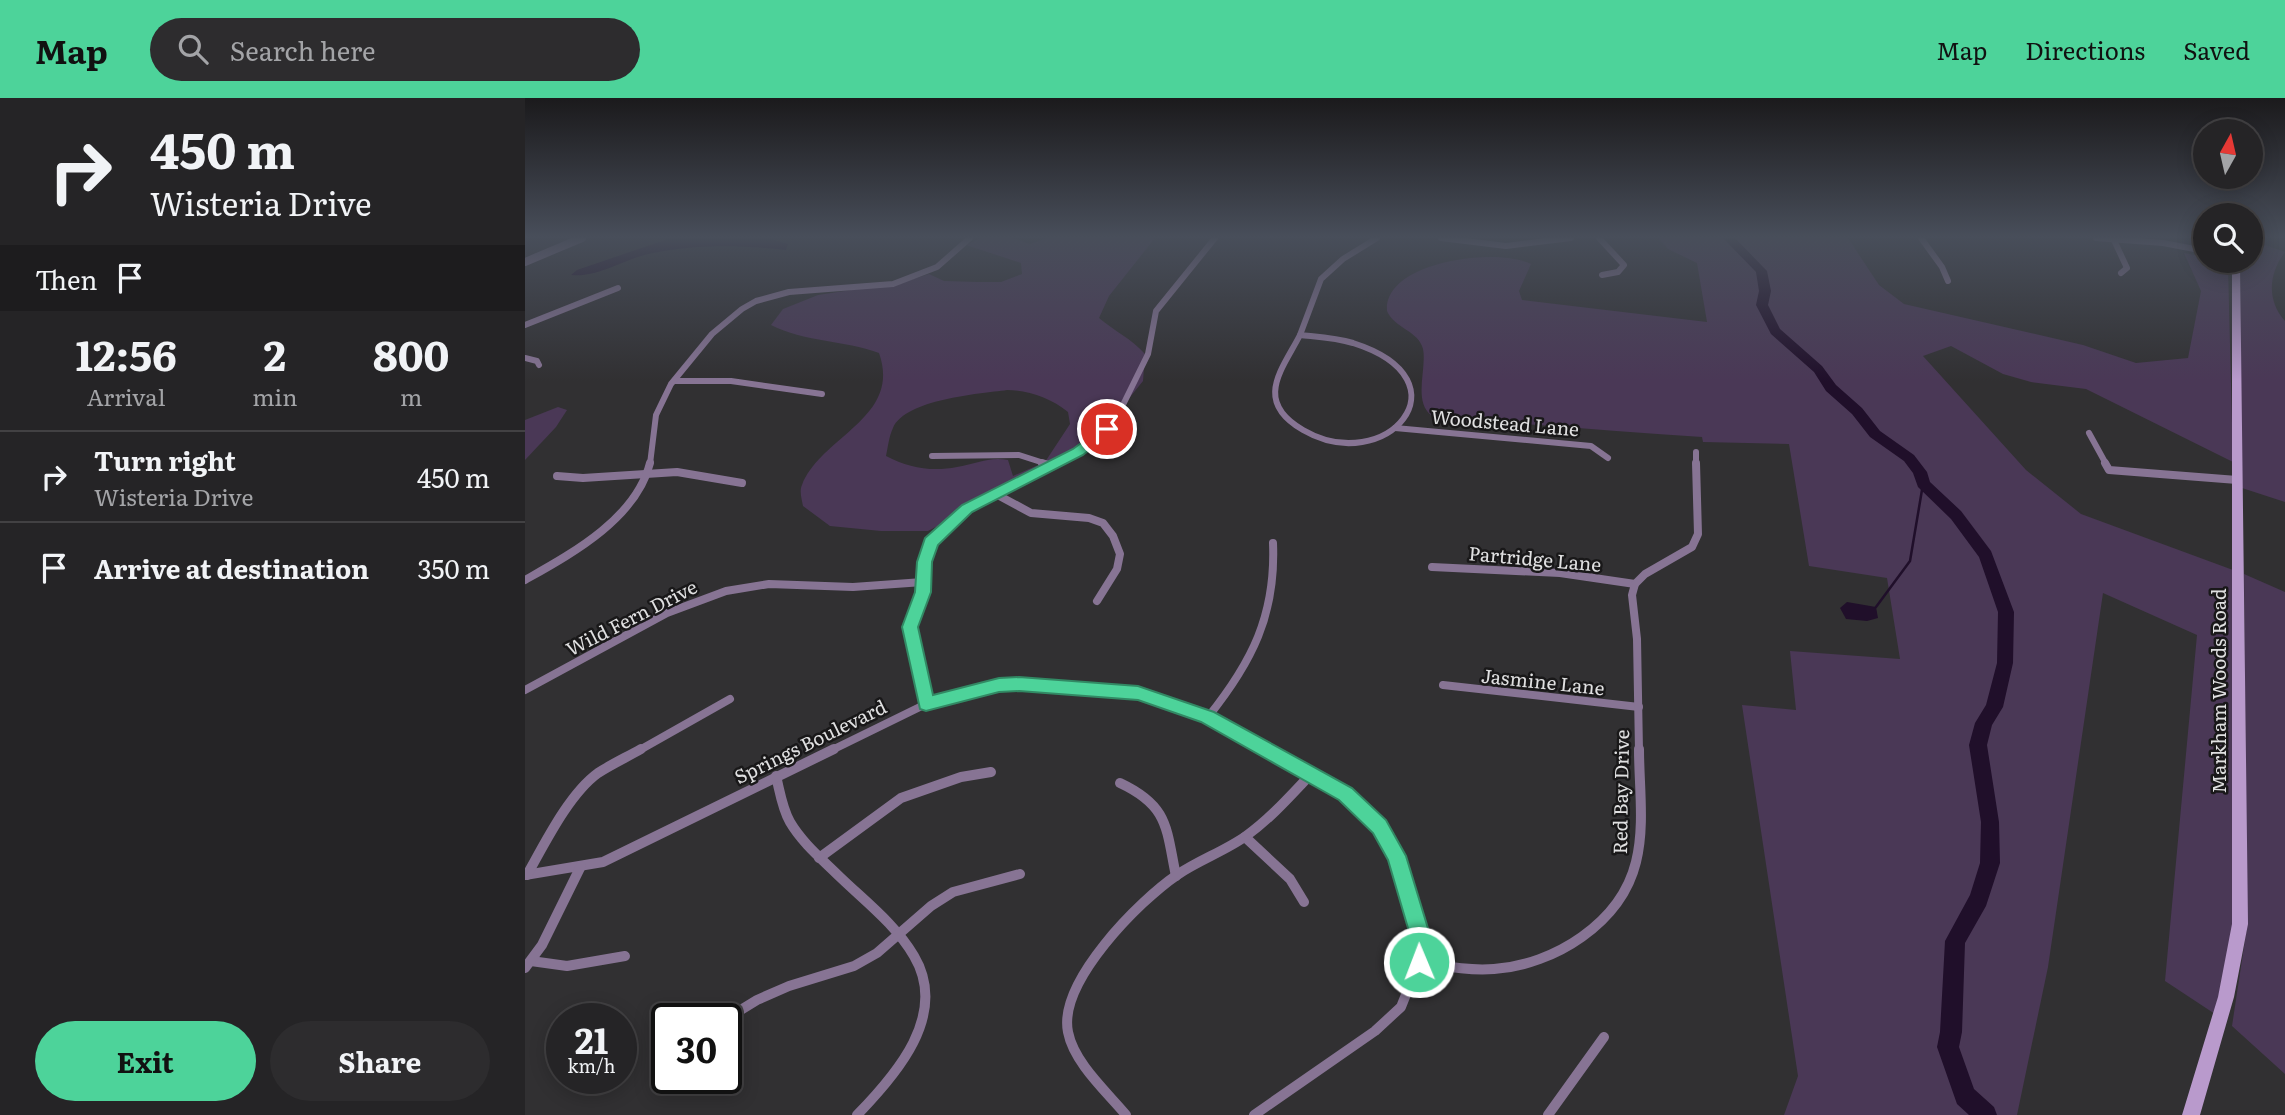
<!DOCTYPE html>
<html lang="en">
<head>
<meta charset="utf-8">
<style>
  :root { --surface:#252426; --page:#2d2c2e; --text:#f1f3f6; --muted:#a3a4a7; --line:#424143; --accent:#4dd39a }
  body { margin:0; font-family:Literata,serif; background:var(--page); color:var(--text); height:100vh; display:flex; flex-direction:column; font-size:26px; white-space:nowrap }
  * { box-sizing:border-box; margin:0 }
  p { font-size:23px; color:var(--muted) }
  .icon { flex:none; width:38px; height:38px; fill:none; stroke:currentColor; stroke-width:2; stroke-linecap:round; stroke-linejoin:round }
  .map { position:relative; flex:1; overflow:hidden }
  .drawer { display:flex; flex-direction:column; background:var(--surface); width:525px }
  .drawer>* { flex:none }
  .banner { background:#252426; color:var(--text); overflow:hidden }
  .needle { width:46px; rotate:8deg }
  .fabs { position:absolute; left:1668px; top:21px; display:grid; gap:14px }
  .fabs a { display:grid; place-items:center; width:70px; height:70px; border-radius:50%; background:var(--surface); box-shadow:0 4px 18px #0003,0 0 0 2px var(--line); font-size:35px }
  .speed { position:absolute; left:21px; top:905px; display:flex; gap:14px; font-size:35px; font-weight:700; text-align:center }
  .speed>* { display:grid; place-content:center; width:91px; height:91px; border-radius:50%; background:var(--surface); box-shadow:0 4px 18px #0003,0 0 0 2px var(--line); line-height:1 }
  .speed small { font-size:18px; font-weight:400 }
  .speed .limit { border:4px solid #111; border-radius:10px; background:#fff; color:#111 }
  .pin { position:absolute; display:grid; place-items:center; width:60px; height:60px; color:#fff; margin:-30px; border:4px solid #fff; border-radius:50%; box-shadow:0 2px 7px #0007 }
  .me { position:absolute; width:77px; margin:-38px; rotate:359deg; stroke-linejoin:round; filter:drop-shadow(0 0 5px #0008) }
  .turn { display:flex; align-items:center; gap:24px; height:147px; padding:0 35px; font-size:32px }
  .turn .icon { width:91px; height:91px; stroke-width:2.5 }
  .turn b { display:block; font-size:49px; line-height:60px }
  .then { display:flex; align-items:center; height:66px; padding:0 35px; background:#0003; gap:14px; font-size:26px }
  .eta { display:flex; justify-content:space-evenly; align-items:center; height:119px; text-align:center }
  .eta b { font-size:42px; font-weight:700; line-height:49px }
  .cta { display:flex; gap:14px; margin-top:auto; padding:14px 35px }
  .cta a { flex:1; height:80px; border-radius:42px; background:var(--accent); color:#111; font-size:28px; font-weight:700; line-height:80px; text-align:center }
  .cta a+a { background:var(--page); color:var(--text) }
  ul { padding:0; list-style:none }
  li { display:flex; align-items:center; gap:21px; height:91px; padding:0 35px; border-top:2px solid var(--line) }
  li div { flex:1 }
  li b { display:block; font-size:26px }
  li em { font-style:normal }
  header { display:flex; align-items:center; gap:42px; box-sizing:border-box; height:98px; padding:0 35px; background:var(--accent); color:#111 }
  header strong { font-size:33px }
  nav { display:flex; gap:38px; margin-inline-start:auto; font-size:24px }
  .search { width:490px; height:63px; background:var(--page); display:flex; align-items:center; gap:18px; box-sizing:border-box; padding:0 24px; border-radius:38px; color:var(--muted); font-size:26px }
  main { display:flex; flex:1; min-height:0 }
  .map>svg:first-child { display:block }
  .green { fill:#4a3856; fill-rule:evenodd }
  .water { fill:#200f2a }
  .lines { fill:none; stroke-linecap:round; stroke-linejoin:round }
  .stream { stroke:#200f2a; stroke-width:2.5 }
  .river { fill:#200f2a; fill-rule:evenodd }
  .minor-far2 { stroke:#877494; stroke-width:6 }
  .minor-far1 { stroke:#877494; stroke-width:8 }
  .minor { stroke:#877494; stroke-width:10 }
  .tertiary { stroke:#877494; stroke-width:8 }
  .secondary { fill:#b99acc; fill-rule:evenodd }
  .route { fill:#4dd39a; stroke:#328964; stroke-width:2 }
  .labels { text-anchor:middle; dominant-baseline:central; stroke-width:5; stroke-linejoin:round; paint-order:stroke }
  .street-label { font-size:19px; fill:#e0e0e1; stroke:#191819 }
</style>
</head>
<body>
<header>
<strong>Map</strong>
<div class="search"><svg class="icon" aria-label="search" viewBox="0 0 24 24"><circle cx="10" cy="10" r="6"/><path d="M15 15l6 6"/></svg>Search here</div>
<nav><a>Map</a><a>Directions</a><a>Saved</a></nav>
</header>
<main>
<section class="drawer">
<div class="banner">
<div class="turn"><svg class="icon" aria-label="right" viewBox="0 0 24 24"><path d="M7 20v-9h11M14 6l5 5-5 5"/></svg><div><b>450 m</b>Wisteria Drive</div></div>
<div class="then">Then<svg class="icon" aria-label="arrive" viewBox="0 0 24 24"><path d="M6 21V4h12l-3 4 3 4H6"/></svg></div>
</div>
<div class="eta">
<div><b>12:56</b><p>Arrival</p></div>
<div><b>2</b><p>min</p></div>
<div><b>800</b><p>m</p></div>
</div>
<ul>
<li><svg class="icon" aria-label="right" viewBox="0 0 24 24"><path d="M7 20v-9h11M14 6l5 5-5 5"/></svg><div><b>Turn right</b><p>Wisteria Drive</p></div><em>450 m</em></li>
<li><svg class="icon" aria-label="arrive" viewBox="0 0 24 24"><path d="M6 21V4h12l-3 4 3 4H6"/></svg><div><b>Arrive at destination</b></div><em>350 m</em></li>
</ul>
<div class="cta"><a>Exit</a><a>Share</a></div>
</section>
<div class="map">
<svg width="1760" height="1017" viewBox="0 0 1760 1017">
  <rect width="100%" height="100%" fill="#313032"/>
  <!-- green -->
  <g class="green">
    <path d="M456,140H487L505,146L522,140H630L584,198L574,220C589,233 606,240 620,256L618,283L565,349L403,433H356L305,428L278,408C277,402 274,393 277,387C296,338 377,320 354,255C319,242 279,244 246,227L258,211L293,197L379,184L404,176L419,183L453,184H476L497,176L496,165L441,147ZM482,292C503,292 526,300 543,314L545,326L520,364L488,378L483,362C465,358 450,366 432,369C407,374 384,370 361,358C363,349 364,338 368,330C381,301 453,296 482,292Z"/>
    <path d="M1133,140H1323L1354,187L1379,206L1558,247L1611,265L1663,260L1676,193L1659,155L1680,159V163H1697L1703,168L1708,364L1561,291L1506,284L1478,276L1426,248L1398,258L1501,372L1556,416L1708,472L1709,822L1690,916L1640,883L1672,537L1578,495L1523,869L1492,1017H1259L1273,978L1217,607L1271,612L1265,553L1375,561L1362,480L1284,468L1264,346L1178,344L1177,339C1113,335 1049,329 985,325C964,324 922,331 906,317C888,303 902,270 898,251C894,233 869,230 862,213C859,163 972,149 1006,166L994,193L997,202L1182,224L1172,165L1143,151Z"/>
    <path d="M1726,142L1760,154C1744,175 1741,202 1760,223V404L1717,390L1715,163H1726Z"/>
    <polygon points="33,309 42,312 31,329 0,362 0,322"/>
    <polygon points="1719,476 1760,494 1760,976 1707,928 1722,829"/>
  </g>
  <!-- water -->
  <g class="water">
    <path d="M146,140H242L263,146L261,152C217,147 172,146 128,155C100,160 74,180 46,177L52,172Z"/>
    <polygon points="1322,504 1351,509 1353,520 1342,523 1321,521 1315,510"/>
  </g>
  <g class="lines">
    <!-- stream -->
    <polyline class="stream" points="1351,509 1385,463 1398,386"/>
    <!-- river -->
    <polygon class="river" points="1198,140 1210,140 1242,173 1246,193 1243,207 1255,231 1297,268 1311,287 1337,310 1355,333 1389,357 1402,374 1405,384 1436,413 1466,453 1489,514 1488,565 1478,609 1467,627 1462,647 1474,724 1475,765 1461,808 1440,845 1437,934 1434,949 1449,991 1469,1009 1472,1017 1444,1017 1432,1006 1412,949 1415,934 1420,843 1445,797 1455,765 1456,724 1444,647 1450,625 1461,607 1472,565 1473,514 1454,459 1426,421 1393,389 1388,375 1379,363 1345,339 1327,316 1301,293 1289,274 1246,236 1231,207 1234,193 1231,174"/>
    <!-- minor-far2 -->
    <g class="minor-far2">
      <polyline points="916,140 981,148 1046,140"/>
      <polyline points="1074,140 1099,167 1093,174 1077,177"/>
      <polyline points="1396,140 1417,169 1423,183"/>
      <polyline points="1571,140 1638,145 1680,153"/>
      <polyline points="1588,140 1602,170 1596,175"/>
      <polyline points="0,227 93,190"/>
      <path d="M775,237C793,239 811,240 828,245C947,283 860,380 778,332C728,303 757,272 775,237Z"/>
      <polyline points="775,237 796,181 818,161 852,140"/>
      <polyline points="0,260 12,263 14,267"/>
      <polyline points="150,283 206,283 297,296"/>
      <polyline points="870,330 1066,348 1083,360"/>
      <polyline points="1564,335 1581,366"/>
      <polyline points="1171,354 1171,366"/>
      <polyline points="407,358 494,357 522,366"/>
      <polyline points="125,366 131,317 146,286 187,236 217,211 231,203 264,194 368,186 412,169 445,140"/>
      <polyline points="529,366 553,354 591,321 623,256 631,213 690,140"/>
    </g>
    <!-- minor-far1 -->
    <g class="minor-far1">
      <polyline points="517,365 527,368"/>
      <polyline points="1580,365 1584,372 1712,382"/>
      <polyline points="32,378 58,380 152,374 217,385"/>
      <polyline points="469,395 506,415 564,420 578,425 588,438 595,456 592,471 572,503"/>
      <polyline points="907,469 1035,475 1110,486"/>
      <path d="M0,482C46,456 111,421 125,365"/>
      <polyline points="918,587 1114,609"/>
      <polyline points="0,592 142,515 201,493 244,486 328,489 398,484"/>
      <polyline points="401,606 385,529 398,494 400,464 406,444 442,411 533,365"/>
      <path d="M683,619C727,564 751,517 748,445"/>
      <polyline points="113,653 205,601"/>
      <polyline points="305,653 401,606 474,587 494,586 613,595 683,619 746,653"/>
      <polyline points="1114,653 1112,541 1107,497 1110,486 1120,476 1167,449 1173,436 1171,365"/>
    </g>
    <!-- minor -->
    <g class="minor">
      <path d="M251,678C255,694 257,710 265,724C278,746 298,762 316,780C341,804 371,827 389,858C424,917 371,977 332,1017"/>
      <path d="M595,685C644,708 641,730 651,778"/>
      <polyline points="720,739 765,781 779,804"/>
      <polyline points="294,760 376,700 436,679 466,674"/>
      <polyline points="0,777 78,764 309,651"/>
      <path d="M2,777C20,745 44,696 73,675C87,666 102,659 116,651"/>
      <polyline points="6,863 42,868 100,858"/>
      <path d="M894,864C919,868 944,873 969,871C1029,867 1096,825 1111,764C1120,728 1114,688 1114,651"/>
      <polyline points="0,870 17,847 56,768"/>
      <polyline points="201,921 232,902 264,888 329,868 352,855 406,808 428,794 495,776"/>
      <path d="M601,1017C582,994 549,965 543,934C533,884 614,803 652,777C674,762 700,753 721,738C746,720 766,697 787,675"/>
      <polyline points="729,1017 850,933 876,909 894,864 895,837 872,758 855,729 820,696 743,651"/>
      <polyline points="1023,1017 1079,939"/>
    </g>
    <!-- tertiary -->
    <polyline class="tertiary" points="0,164 57,140"/>
    <!-- secondary -->
    <polygon class="secondary" points="1707,163 1715,163 1723,826 1709,899 1675,1017 1657,1017 1693,899 1707,826"/>
  </g>
  <!-- sky -->
  <linearGradient id="sky" x2="0" y2="1"><stop stop-color="#1b1a1c"/><stop offset="0.49" stop-color="#484e5a"/><stop offset="1" stop-color="#484e5a" stop-opacity="0"/></linearGradient>
  <rect width="1760" height="283" fill="url(#sky)"/>
  <!-- route -->
  <polygon class="route" points="582,326 587,328 587,334 558,357 447,414 413,447 407,464 406,494 393,529 408,597 474,580 494,579 613,588 689,614 827,690 861,722 881,758 905,837 904,864 901,871 894,874 886,871 883,864 885,837 863,762 848,735 814,702 676,624 613,602 494,593 474,594 401,613 395,611 377,529 390,494 392,464 400,440 437,407 548,351"/>
  <g class="labels">
    <!-- street labels -->
    <g class="street-label">
      <text transform="translate(980 324) rotate(5)">Woodstead Lane</text>
      <text transform="translate(1010 460) rotate(5)">Partridge Lane</text>
      <text transform="translate(106 519) rotate(-27)">Wild Fern Drive</text>
      <text transform="translate(1018 583) rotate(6)">Jasmine Lane</text>
      <text transform="translate(1693 593) rotate(-90)">Markham Woods Road</text>
      <text transform="translate(285 643) rotate(-26)">Springs Boulevard</text>
      <text transform="translate(1095 694) rotate(-89)">Red Bay Drive</text>
    </g>
  </g>
</svg>
<div class="fabs">
<a><svg class="needle" viewBox="-14 -14 28 28"><path d="M0-13l5 13h-10z" fill="#e53935"/><path d="M0 13l5-13h-10z" fill="#a3a4a7"/></svg></a>
<a><svg class="icon" aria-label="search" viewBox="0 0 24 24"><circle cx="10" cy="10" r="6"/><path d="M15 15l6 6"/></svg></a>
</div>
<div class="speed"><div>21<small>km/h</small></div><div class="limit">30</div></div>
<div class="pin" style="left:582px;top:331px;background:#d93025"><svg class="icon" aria-label="arrive" viewBox="0 0 24 24"><path d="M6 21V4h12l-3 4 3 4H6"/></svg></div>
<svg class="me" style="left:894px;top:864px" viewBox="-20 -20 40 40"><circle r="17" fill="#4dd39a" stroke="#fff" stroke-width="3"/><path d="M0-11L8 9 0 5-8 9z" fill="#fff"/></svg>
</div>
</main>
</body>
</html>
